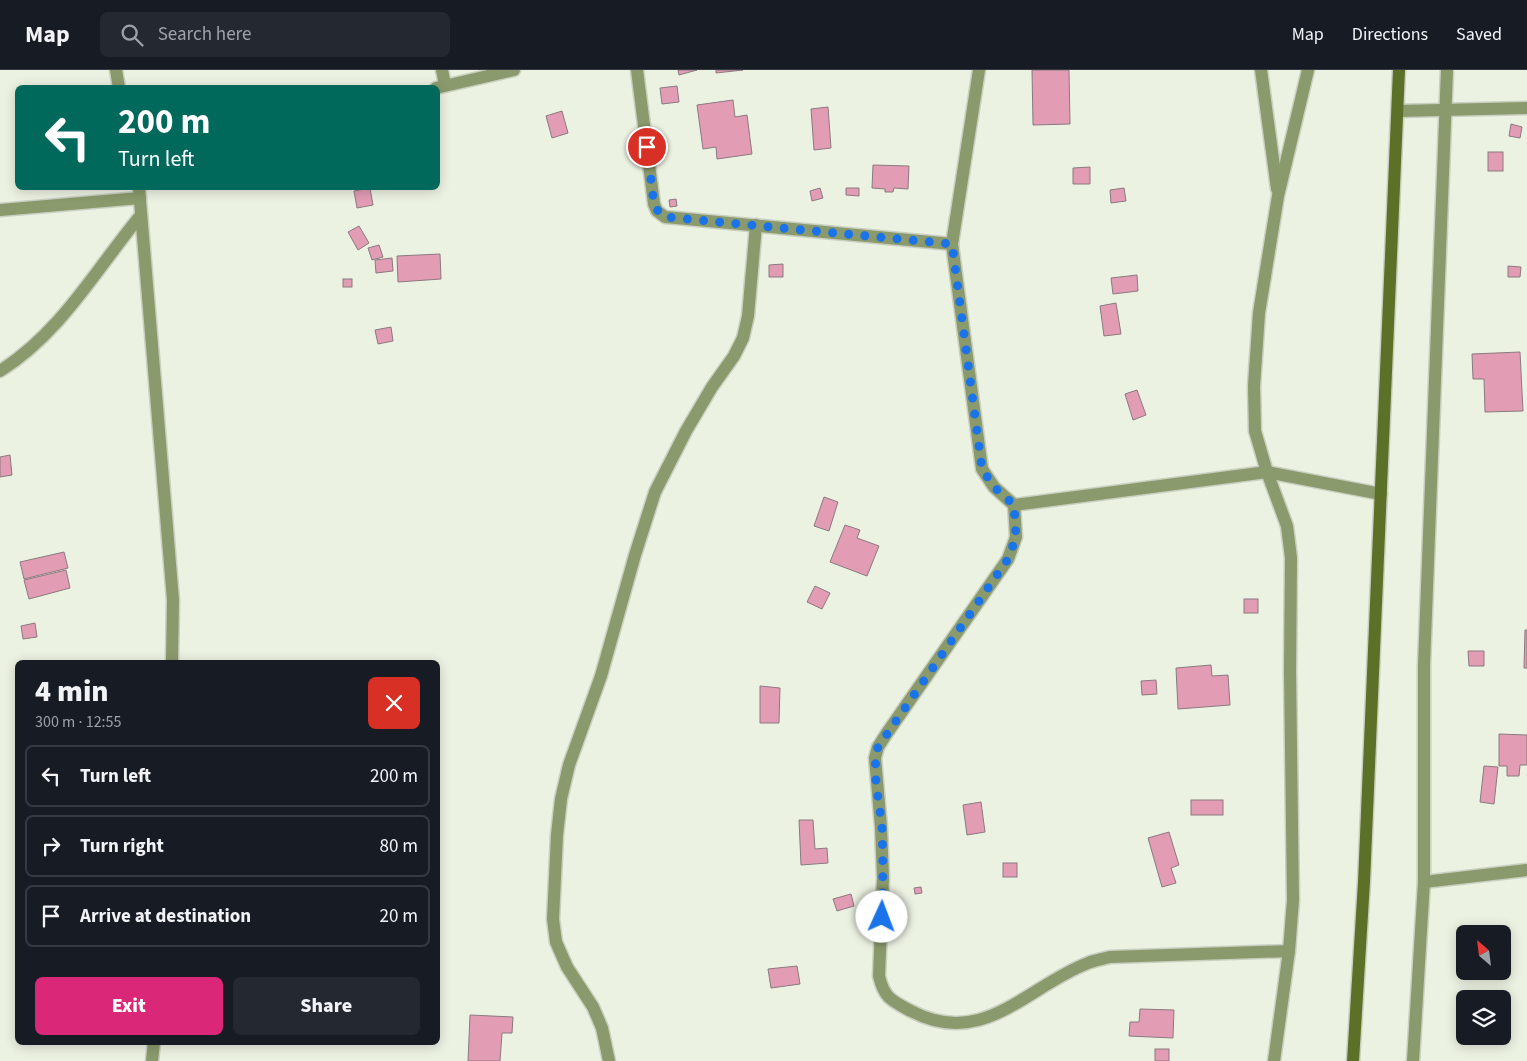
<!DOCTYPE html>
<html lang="en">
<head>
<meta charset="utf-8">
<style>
  :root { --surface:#171b24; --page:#242831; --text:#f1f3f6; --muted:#9ea1a6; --line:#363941; --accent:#db2777 }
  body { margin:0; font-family:"Source Sans 3",sans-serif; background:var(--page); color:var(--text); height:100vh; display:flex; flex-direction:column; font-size:19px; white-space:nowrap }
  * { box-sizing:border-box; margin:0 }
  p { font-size:16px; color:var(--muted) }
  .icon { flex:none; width:28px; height:28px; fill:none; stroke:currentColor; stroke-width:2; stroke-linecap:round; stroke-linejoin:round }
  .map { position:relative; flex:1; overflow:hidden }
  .drawer { position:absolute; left:15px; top:590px; width:425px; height:385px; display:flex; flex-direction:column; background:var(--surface); border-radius:8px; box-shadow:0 2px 12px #0003 }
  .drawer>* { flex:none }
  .top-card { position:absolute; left:15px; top:15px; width:425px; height:105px; border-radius:8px; box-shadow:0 2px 12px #0003; background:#00695c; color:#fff; overflow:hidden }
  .needle { width:32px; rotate:332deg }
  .controls { position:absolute; left:1456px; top:855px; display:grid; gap:10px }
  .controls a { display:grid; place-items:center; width:55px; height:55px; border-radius:8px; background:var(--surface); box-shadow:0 2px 12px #0003; font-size:25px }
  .pin { position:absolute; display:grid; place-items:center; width:42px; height:42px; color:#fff; margin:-21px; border:2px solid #fff; border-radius:50%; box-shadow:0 1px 5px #0007 }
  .me { position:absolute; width:55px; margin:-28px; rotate:2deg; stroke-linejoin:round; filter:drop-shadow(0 0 4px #0008) }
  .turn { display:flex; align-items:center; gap:18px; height:105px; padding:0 20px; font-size:22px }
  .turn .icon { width:65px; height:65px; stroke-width:2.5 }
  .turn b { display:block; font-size:35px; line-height:42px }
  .round { display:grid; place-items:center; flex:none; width:52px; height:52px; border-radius:8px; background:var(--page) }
  .head { display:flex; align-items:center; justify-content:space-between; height:85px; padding:0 20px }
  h1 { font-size:30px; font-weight:800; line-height:38px }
  .action { display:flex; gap:10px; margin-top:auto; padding:10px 20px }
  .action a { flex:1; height:58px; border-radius:8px; background:var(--accent); color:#fff; font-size:20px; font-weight:800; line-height:58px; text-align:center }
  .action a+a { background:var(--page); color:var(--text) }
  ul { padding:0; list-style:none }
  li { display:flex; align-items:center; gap:15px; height:62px; margin:0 10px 8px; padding:0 10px; border:2px solid var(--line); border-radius:8px }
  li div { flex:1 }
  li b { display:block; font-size:19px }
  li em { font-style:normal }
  header { display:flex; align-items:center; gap:30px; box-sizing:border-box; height:70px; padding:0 25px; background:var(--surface); border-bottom:1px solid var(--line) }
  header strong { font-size:24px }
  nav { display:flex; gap:28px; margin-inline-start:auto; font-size:18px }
  .search { width:350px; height:45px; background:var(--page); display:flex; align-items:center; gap:12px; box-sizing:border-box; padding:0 18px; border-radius:8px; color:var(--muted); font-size:19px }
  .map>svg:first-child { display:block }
  .building { fill:#e29cb4; stroke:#8a7a7f }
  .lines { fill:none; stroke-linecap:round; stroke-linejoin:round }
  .minor-casing { stroke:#cad0c1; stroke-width:15 }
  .secondary-casing { stroke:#cad0c1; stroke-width:15 }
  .minor { stroke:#8b9a6c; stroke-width:12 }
  .secondary { stroke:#5d7027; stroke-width:12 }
  .route { stroke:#1a73e8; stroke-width:9; stroke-dasharray:0 16.2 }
</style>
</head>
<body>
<header>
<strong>Map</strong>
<div class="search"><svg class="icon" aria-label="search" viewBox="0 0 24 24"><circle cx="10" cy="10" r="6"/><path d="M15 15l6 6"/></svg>Search here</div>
<nav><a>Map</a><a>Directions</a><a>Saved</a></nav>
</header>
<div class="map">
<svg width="1527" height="991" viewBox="0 0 1527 991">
  <rect width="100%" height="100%" fill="#ecf2e2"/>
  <!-- building -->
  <g class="building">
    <polygon points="678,0 697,0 679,5"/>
    <polygon points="716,0 743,0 716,3"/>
    <polygon points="1032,0 1069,0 1070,54 1033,55"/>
    <polygon points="677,16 679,32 662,34 660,18"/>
    <polygon points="733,30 735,47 747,45 752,84 717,89 716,77 703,79 697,35"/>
    <polygon points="828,37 831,78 814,80 811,39"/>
    <polygon points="562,41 568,63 552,68 546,46"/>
    <polygon points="1511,54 1522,57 1520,68 1509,66"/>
    <rect x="1488" y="82" width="15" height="19"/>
    <polygon points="873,95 909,96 908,119 894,118 893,122 885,122 885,119 872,118"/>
    <polygon points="1090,97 1090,114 1073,114 1073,98"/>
    <polygon points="370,118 373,135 357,138 354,121"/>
    <polygon points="820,118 823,128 812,131 810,121"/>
    <polygon points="846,118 859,118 859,126 846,125"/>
    <polygon points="1124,118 1126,131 1111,133 1110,120"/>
    <polygon points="676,129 677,136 670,137 669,130"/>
    <polygon points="359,156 369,173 358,180 348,162"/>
    <polygon points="379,175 383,187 372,190 368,178"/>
    <polygon points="440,184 441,209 398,212 397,186"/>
    <polygon points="392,188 393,201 376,203 375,190"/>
    <polygon points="783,194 783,207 769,207 769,195"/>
    <polygon points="1508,196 1521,197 1520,207 1508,207"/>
    <polygon points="1137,205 1138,221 1113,224 1111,208"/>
    <rect x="343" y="209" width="9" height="8"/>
    <polygon points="1116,233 1121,264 1104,266 1100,236"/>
    <polygon points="391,257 393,271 378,274 375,260"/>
    <polygon points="1520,282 1523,341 1485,342 1484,309 1473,309 1472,284"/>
    <polygon points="1137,320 1146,345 1133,350 1125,324"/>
    <polygon points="10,385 12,405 0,407 0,387"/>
    <polygon points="824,427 838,432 829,461 814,456"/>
    <polygon points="845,455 860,460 857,468 879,476 867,506 830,492"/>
    <polygon points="64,482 68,498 24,509 20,492"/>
    <polygon points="66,500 70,518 29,529 24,510"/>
    <polygon points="815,516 830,523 822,539 807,532"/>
    <rect x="1244" y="529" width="14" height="14"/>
    <polygon points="35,553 37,567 23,569 21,556"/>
    <polygon points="1525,560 1527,560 1527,598 1524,598"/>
    <polygon points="1468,581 1484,581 1484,596 1469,596"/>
    <polygon points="1211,595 1212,606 1228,605 1230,635 1178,639 1176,598"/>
    <polygon points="1156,610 1157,624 1142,625 1141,611"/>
    <polygon points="760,616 780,618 779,653 760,653"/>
    <polygon points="1499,664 1527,665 1527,695 1520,695 1519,706 1507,706 1507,696 1499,696"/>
    <polygon points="1484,696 1498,697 1494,734 1480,732"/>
    <rect x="1191" y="730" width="32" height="15"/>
    <polygon points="981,732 985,762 967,765 963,735"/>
    <polygon points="799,750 813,750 815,779 827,778 828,793 801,795"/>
    <polygon points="1169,762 1179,795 1171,798 1176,813 1162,817 1148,768"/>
    <rect x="1003" y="793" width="14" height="14"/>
    <polygon points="921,817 922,823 915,824 914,818"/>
    <polygon points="851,824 854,836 837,841 833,829"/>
    <polygon points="797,896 800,914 771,918 768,899"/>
    <polygon points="1140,939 1174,940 1173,968 1129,966 1130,952 1139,952"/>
    <polygon points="470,945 513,947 512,963 502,963 500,991 468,991"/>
    <rect x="1155" y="979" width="14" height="12"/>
  </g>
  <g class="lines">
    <!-- minor casing -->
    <g class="minor-casing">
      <g id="minor">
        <polyline points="116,0 119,18"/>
        <polyline points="442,0 445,15"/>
        <polyline points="637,0 654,134 657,141 665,147 952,174"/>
        <polyline points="979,0 952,174 982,399 994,417 1014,435 1267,402 1287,456 1291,488 1290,601 1293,830 1289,881 1274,991"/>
        <polyline points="1261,0 1277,119"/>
        <polyline points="1308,0 1278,126 1259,243 1254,316 1255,361 1267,402 1381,424"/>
        <polyline points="436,18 514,0"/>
        <polyline points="1398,41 1527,38"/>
        <polyline points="139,118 173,530 172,592"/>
        <polyline points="0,140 140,128"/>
        <path d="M0,301C61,263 96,199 141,145"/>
        <path d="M1014,435L1016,467L1008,489L887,663L878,677L875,688L881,757L883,808L879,906C884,928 892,931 911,941C983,979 1026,917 1088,893C1095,890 1103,889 1110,887L1289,881"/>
        <polyline points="1424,812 1527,800"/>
        <polyline points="152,991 154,972"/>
        <polyline points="609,991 602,958 593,937 567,897 556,872 553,849 557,765 561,729 569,695 601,606 635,485 655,422 686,361 712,317 734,286 743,268 748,246 756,155"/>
        <polyline points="1413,991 1424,812 1424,595 1447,0"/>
      </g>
    </g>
    <!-- secondary casing -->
    <g class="secondary-casing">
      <polyline id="secondary" points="1353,991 1364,812 1399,0"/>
    </g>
    <!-- minor -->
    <use href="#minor" class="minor"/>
    <!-- secondary -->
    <use href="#secondary" class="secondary"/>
  </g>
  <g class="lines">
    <!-- route -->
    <path class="route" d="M647,77L654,134L658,141L665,147L952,174L982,399L994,417L1014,435L1016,467L1008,489L878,677C871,702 880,732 882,758C883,788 883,817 882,847"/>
  </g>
</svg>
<div class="controls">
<a><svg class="needle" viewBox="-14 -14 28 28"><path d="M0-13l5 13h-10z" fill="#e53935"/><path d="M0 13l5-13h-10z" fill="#9ea1a6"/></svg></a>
<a><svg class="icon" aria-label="layers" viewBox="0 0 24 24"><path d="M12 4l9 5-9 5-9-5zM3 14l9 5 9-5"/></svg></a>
</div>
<div class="pin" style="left:647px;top:77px;background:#d93025"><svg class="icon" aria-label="arrive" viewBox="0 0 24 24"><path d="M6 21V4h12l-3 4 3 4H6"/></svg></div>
<svg class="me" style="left:882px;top:847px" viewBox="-20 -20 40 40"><circle r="19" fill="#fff"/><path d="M0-13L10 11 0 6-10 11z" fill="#1a73e8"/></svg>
<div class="top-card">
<div class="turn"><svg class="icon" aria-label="left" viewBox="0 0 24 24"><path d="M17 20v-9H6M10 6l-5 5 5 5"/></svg><div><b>200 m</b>Turn left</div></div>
</div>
<section class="drawer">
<div class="head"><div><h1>4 min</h1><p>300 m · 12:55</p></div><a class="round" style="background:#d93025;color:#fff"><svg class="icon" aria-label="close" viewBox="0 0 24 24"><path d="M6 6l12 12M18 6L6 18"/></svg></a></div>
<ul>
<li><svg class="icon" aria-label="left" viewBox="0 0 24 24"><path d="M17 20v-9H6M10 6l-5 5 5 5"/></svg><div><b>Turn left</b></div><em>200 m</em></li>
<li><svg class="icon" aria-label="right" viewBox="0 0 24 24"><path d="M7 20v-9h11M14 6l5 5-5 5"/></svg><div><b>Turn right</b></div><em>80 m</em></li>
<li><svg class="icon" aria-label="arrive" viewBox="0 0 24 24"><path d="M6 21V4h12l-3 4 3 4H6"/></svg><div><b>Arrive at destination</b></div><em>20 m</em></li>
</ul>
<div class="action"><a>Exit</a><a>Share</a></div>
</section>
</div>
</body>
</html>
